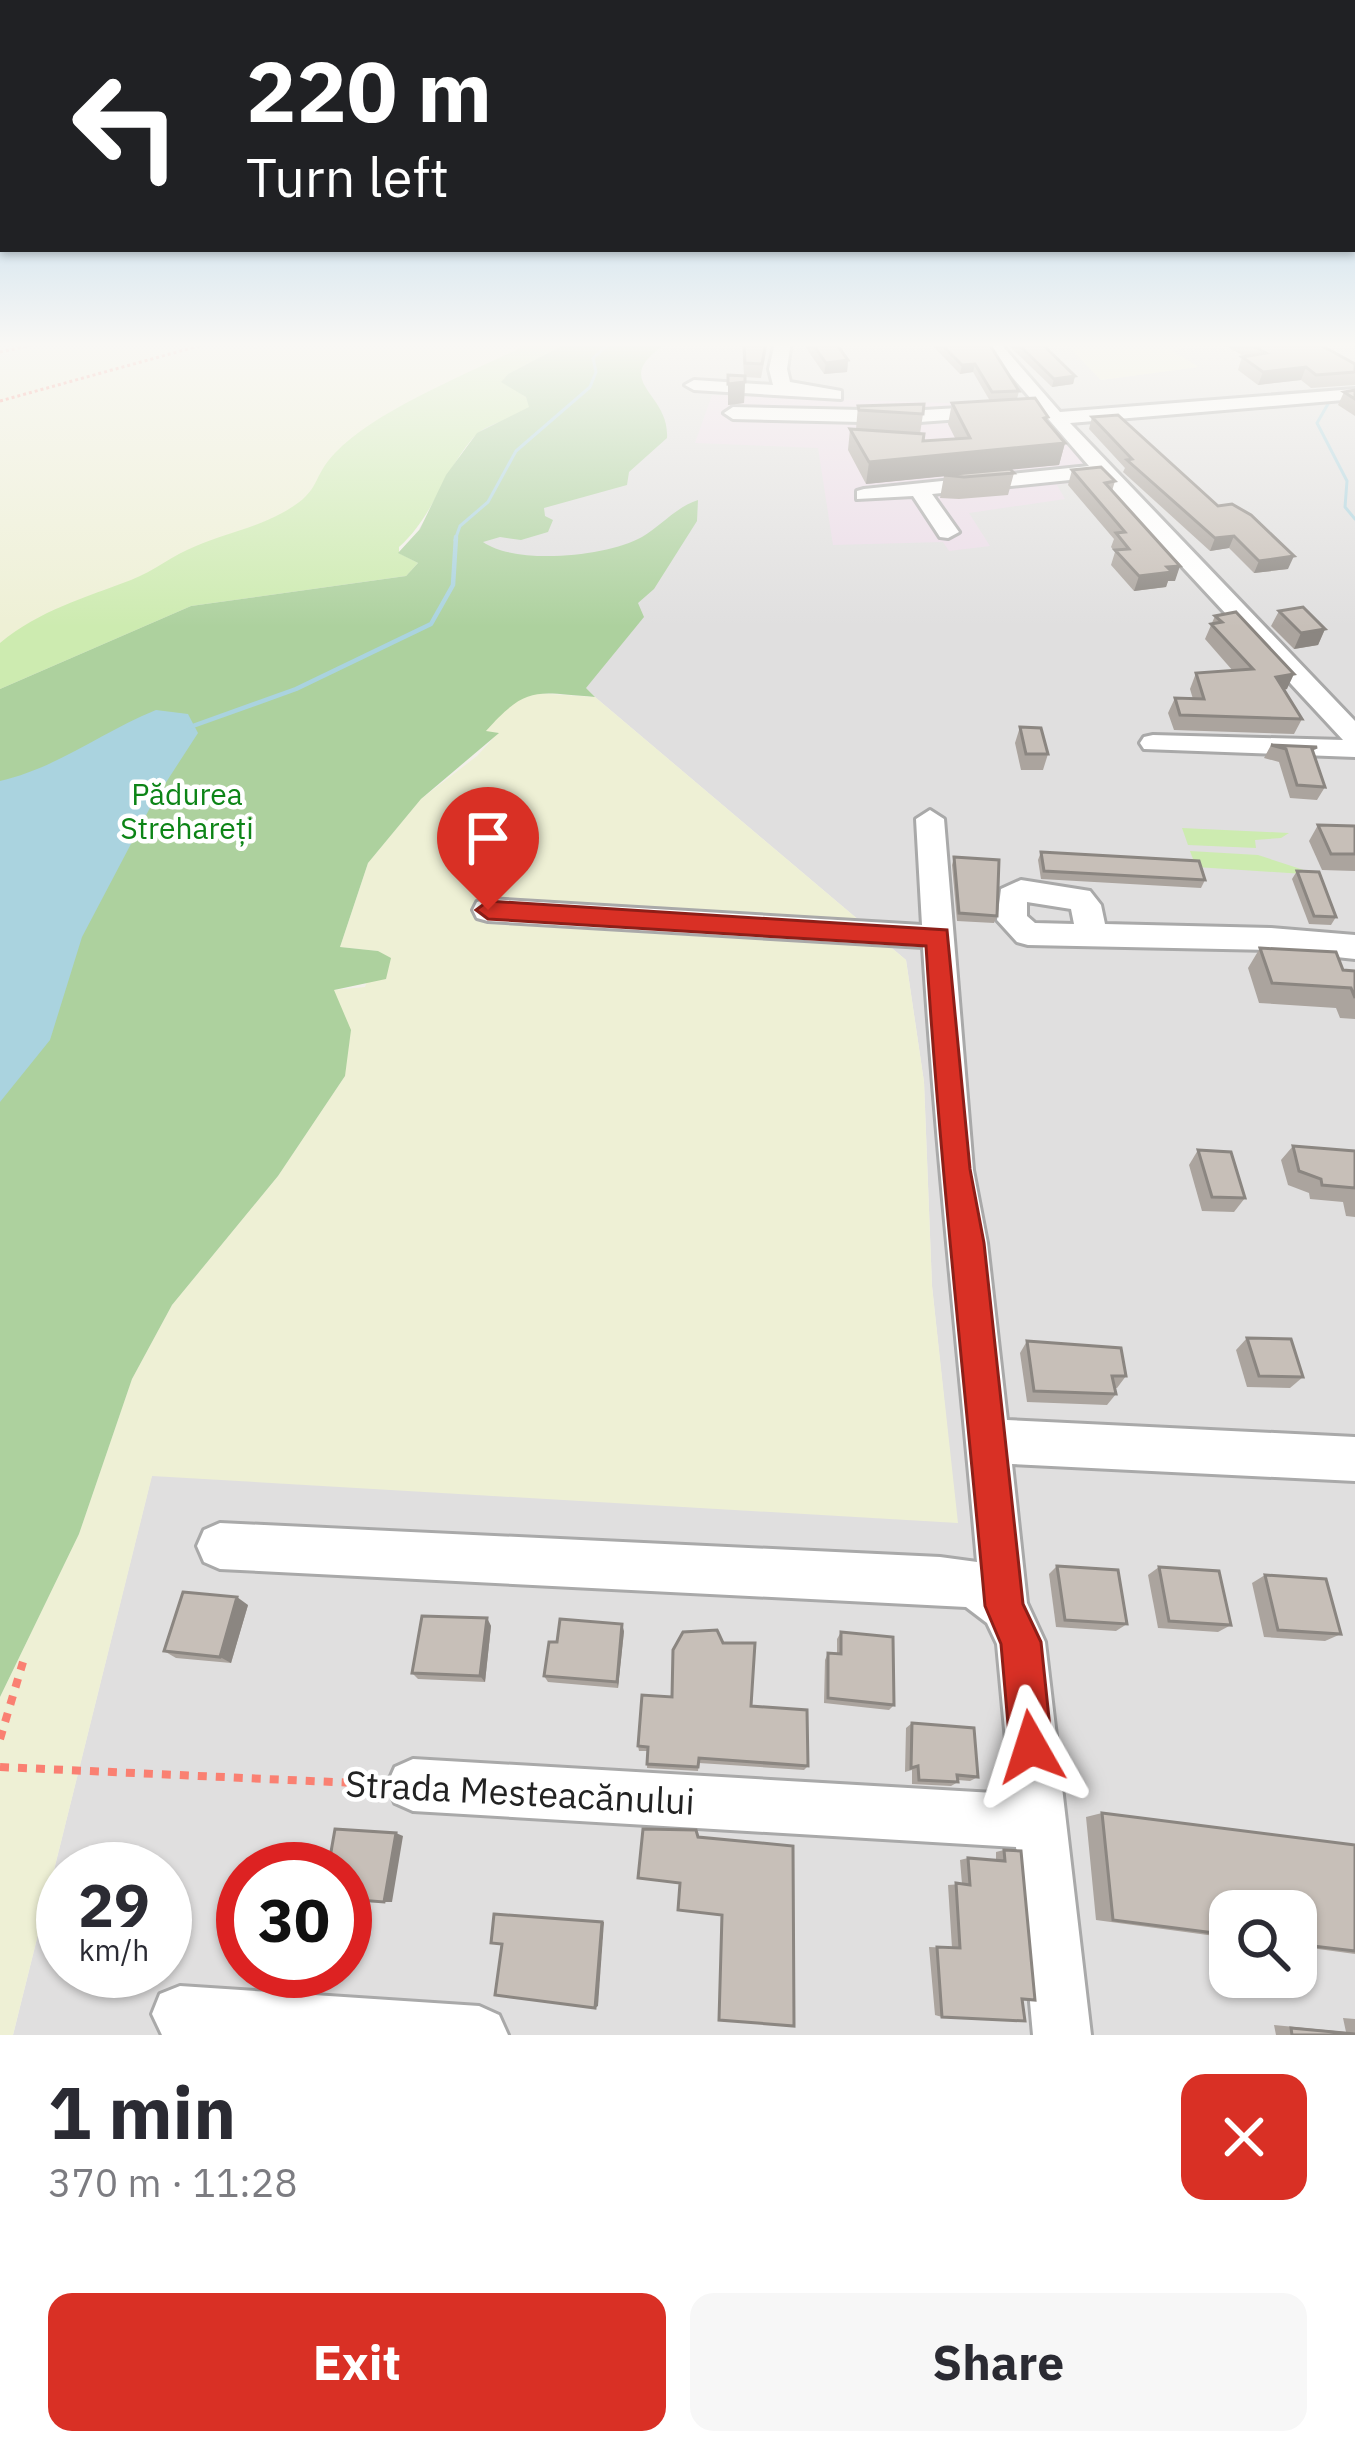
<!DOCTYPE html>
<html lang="en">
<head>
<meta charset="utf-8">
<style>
  :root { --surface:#fff; --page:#f7f7f7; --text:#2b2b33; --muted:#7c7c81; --accent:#d93025 }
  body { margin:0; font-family:"IBM Plex Sans",sans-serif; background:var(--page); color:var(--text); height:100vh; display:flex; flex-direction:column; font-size:45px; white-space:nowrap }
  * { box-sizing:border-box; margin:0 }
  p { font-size:39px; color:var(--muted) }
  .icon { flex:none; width:66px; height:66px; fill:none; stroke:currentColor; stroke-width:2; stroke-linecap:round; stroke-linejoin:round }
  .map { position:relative; height:2035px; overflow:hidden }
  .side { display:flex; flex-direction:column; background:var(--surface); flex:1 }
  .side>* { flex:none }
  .banner { position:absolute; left:0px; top:0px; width:1356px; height:252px; box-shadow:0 3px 9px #0004; background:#202124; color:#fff; overflow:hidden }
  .tools { position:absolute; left:1209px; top:1890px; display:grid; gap:24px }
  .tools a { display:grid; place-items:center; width:108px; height:108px; border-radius:24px; background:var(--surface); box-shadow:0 3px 9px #0004; font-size:60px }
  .speed { position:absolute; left:36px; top:1842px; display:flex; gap:24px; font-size:60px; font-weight:700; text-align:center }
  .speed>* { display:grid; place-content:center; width:156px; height:156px; border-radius:50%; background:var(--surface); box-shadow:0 3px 9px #0004; line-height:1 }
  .speed small { font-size:30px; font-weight:400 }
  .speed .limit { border:18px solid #d22; background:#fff; color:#111 }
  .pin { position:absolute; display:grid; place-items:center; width:102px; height:102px; color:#fff; margin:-123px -51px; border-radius:50% 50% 50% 0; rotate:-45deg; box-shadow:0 0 12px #0007 }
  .pin .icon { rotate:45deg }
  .me { position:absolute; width:132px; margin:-66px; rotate:354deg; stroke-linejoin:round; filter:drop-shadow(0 0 9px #0008) }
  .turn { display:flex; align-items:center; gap:42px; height:252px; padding:0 48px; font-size:54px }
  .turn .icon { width:156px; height:156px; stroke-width:2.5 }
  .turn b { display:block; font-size:84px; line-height:102px }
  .round { display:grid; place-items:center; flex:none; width:126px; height:126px; border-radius:24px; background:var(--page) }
  .head { display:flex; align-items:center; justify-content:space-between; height:204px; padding:0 48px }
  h1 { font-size:72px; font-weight:700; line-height:90px }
  .primary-button { display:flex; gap:24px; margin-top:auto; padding:24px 48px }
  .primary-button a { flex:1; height:138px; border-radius:24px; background:var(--accent); color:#fff; font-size:48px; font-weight:700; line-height:138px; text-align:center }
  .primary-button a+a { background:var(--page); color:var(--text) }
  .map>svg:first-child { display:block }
  .residential { fill:#e0dfdf; fill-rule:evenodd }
  .industrial { fill:#ebdbe8 }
  .farmland { fill:#eef0d5 }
  .grass { fill:#cdebb0 }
  .forest { fill:#add19e }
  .water { fill:#aad3df }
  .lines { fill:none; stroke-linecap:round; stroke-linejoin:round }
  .stream-far1 { stroke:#aad3df; stroke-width:3 }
  .stream { stroke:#aad3df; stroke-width:4.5 }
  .minor-casing { stroke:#a9a9a9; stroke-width:6 }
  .path-far1 { stroke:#fa8072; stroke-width:3; stroke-dasharray:3 3; stroke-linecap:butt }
  .path { stroke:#fa8072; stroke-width:8; stroke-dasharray:9 9; stroke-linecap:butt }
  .minor { fill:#fff; fill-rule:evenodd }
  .wall { fill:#aba49e }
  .shaded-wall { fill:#8b8681 }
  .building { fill:#c7bfb8; stroke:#8b8681; stroke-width:3 }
  .route { fill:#d93025; stroke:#8d1f18; stroke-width:3 }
  .labels { text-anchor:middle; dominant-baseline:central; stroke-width:9; stroke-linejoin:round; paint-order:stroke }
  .park-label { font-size:30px; fill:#0c8416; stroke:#fff }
  .near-street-label { font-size:36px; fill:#222; stroke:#fff }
</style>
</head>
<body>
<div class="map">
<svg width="1355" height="2035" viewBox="0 0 1355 2035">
  <rect width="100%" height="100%" fill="#f2efe9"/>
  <!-- residential -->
  <path class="residential" d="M533,342H1064L1101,380L1196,367L1171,351L1208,342H1355V2035H13L152,1475L957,1522L932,1286L924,1082L906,960L595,697L419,529ZM63,1869H165V1971H63ZM243,1869H345V1971H243ZM1230,1911H1296V1977H1230Z"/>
  <!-- industrial -->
  <polygon class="industrial" points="712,395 1034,406 1098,479 1057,485 1065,499 969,513 990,546 949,551 943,542 833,545 818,448 695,443"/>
  <!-- farmland -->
  <g class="farmland">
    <polygon points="0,342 533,342 519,385 0,689"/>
    <polygon points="1064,342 1208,342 1172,351 1199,367 1101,380"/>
    <polygon points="534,693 595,697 906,960 924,1082 932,1286 958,1523 152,1476 13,2035 0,2035 0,1697 79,1534 132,1379 172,1305 278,1176 345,1076 334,990 365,987 378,951 340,947 368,863 421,799 477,756 498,733 485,732 512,702"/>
  </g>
  <!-- grass -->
  <g class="grass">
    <path d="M525,342H569L508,374L502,381L526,397L530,407C513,421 486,422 473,438C443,473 433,517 399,547V553L418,563L406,576L191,606L0,689V643C40,610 84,598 131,580C154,571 173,555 196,546C224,534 255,528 282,513C323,491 310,479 335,453C375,411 465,375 518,349Z"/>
    <polygon points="1182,828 1289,833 1281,838 1255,840 1256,848 1188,845"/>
    <polygon points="1190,851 1258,855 1319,875 1196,867"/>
  </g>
  <!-- forest -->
  <path class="forest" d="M569,342H669C606,382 670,390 667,438L629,472L627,485L544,508L545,516L553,520L548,532L521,540L500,537L483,542C515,565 607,557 642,537C661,526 676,507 698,500L697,521L654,589L638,603L644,617L586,688L595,697C536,693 528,684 486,731L499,733L421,799L368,863L340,947L378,951L391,958L386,979L334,990L351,1030L345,1076L278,1176L172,1305L132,1379L79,1534L0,1697V689L191,606L406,576L418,563L398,553L420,529L446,475L477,433L529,407L526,397L501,382L508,374Z"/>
  <!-- water -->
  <path class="water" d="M156,710L188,714L198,733L152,804L82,937L50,1040L0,1102V781C57,768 102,732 156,710Z"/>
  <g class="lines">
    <!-- stream-far1 -->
    <g class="stream-far1">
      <polyline points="1328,404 1317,423 1347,481 1345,507 1355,519"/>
      <polyline points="455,540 460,526 488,502 516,451 590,387 596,372 593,358 611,342"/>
    </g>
    <!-- stream -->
    <polyline class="stream" points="190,727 296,689 431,624 453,585 456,537"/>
    <!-- minor casing -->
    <g class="minor-casing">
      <g id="minor">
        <polygon points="775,342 791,342 787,369 790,382 841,391 841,399 694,390 685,385 694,380 773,385 769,369"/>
        <polygon points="982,342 999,342 1060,412 1355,389 1355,399 1070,423 1355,721 1355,757 1144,749 1140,743 1144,737 1153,735 1343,740 1099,477 932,494 959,532 948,538 940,537 913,496 857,499 857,491 864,489 1089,466"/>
        <polygon points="995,406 1004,412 1002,416 906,423 733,419 724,413 733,407 906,411"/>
        <path d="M930,810L944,819L973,1170L987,1243L1007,1420L1355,1437V1481L1012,1464L1027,1603L1045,1642L1091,2035H1033L1016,1847L413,1811L395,1803L387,1785L395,1767L413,1759L1011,1794L997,1644L987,1623L966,1607L220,1569L204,1562L197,1546L204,1530L220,1523L940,1557L977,1562C959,1357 936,1153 923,947L488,921L477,918L473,910L477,902L488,899L922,925L916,819Z"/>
        <path d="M1021,880L1090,891L1101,905L1105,924L1271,928L1355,935V959L1271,950L1028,945L1017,942L997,920L1001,889ZM1027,902L1071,909L1074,924L1035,923L1027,916Z"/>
        <polygon points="180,1986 479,2006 499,2015 508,2035 162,2035 152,2014 160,1994"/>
      </g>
    </g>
    <!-- path-far1 -->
    <g class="path-far1">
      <polyline points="0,352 48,342"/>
      <polyline points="0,401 213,342"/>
    </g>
    <!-- path -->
    <g class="path">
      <polyline points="0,1739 23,1662"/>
      <polyline points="0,1767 378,1784"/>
    </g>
    <!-- minor -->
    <use href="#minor" class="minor"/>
  </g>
  <!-- wall -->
  <g class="wall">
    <polygon points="742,342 768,342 761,378 745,377 744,403 728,405 728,375 744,376"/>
    <polygon points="802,342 835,342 848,360 847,372 824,374"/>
    <polygon points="929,342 988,342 1019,391 1017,399 1048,417 1047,422 1065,443 1059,465 1011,469 1014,473 1008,495 959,499 940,498 944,476 866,484 848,450 850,429 856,429 858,406 923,414 920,434 923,441 955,438 948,424 952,403 990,401 973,372 960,374"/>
    <polygon points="1005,342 1040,342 1075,376 1073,384 1052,387"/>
    <polygon points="1219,342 1315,342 1355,364 1355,385 1311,388 1301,380 1258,385 1238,370 1242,357 1245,357"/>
    <polygon points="1355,390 1355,416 1338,405 1344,392"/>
    <polygon points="1092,417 1288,569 1254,573 1229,548 1210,551 1123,472 1125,468 1089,429"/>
    <polygon points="1072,470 1115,481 1112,491 1175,581 1168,581 1166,587 1134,591 1111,565 1115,552 1111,547 1114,539 1068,485"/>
    <polygon points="1279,611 1325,629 1318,645 1294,649 1271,626"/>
    <polygon points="1215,616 1287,689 1284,690 1302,719 1294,734 1174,730 1168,713 1175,698 1193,699 1190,689 1196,673 1233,671 1205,639"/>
    <polygon points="1020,727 1048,754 1043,770 1021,770 1015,743"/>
    <polygon points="1271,745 1313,753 1325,787 1317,800 1290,798 1279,762 1264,758"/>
    <polygon points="1318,825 1355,826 1355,871 1322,870 1309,841"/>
    <polygon points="1041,852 1205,880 1201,888 1041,879 1038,860"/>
    <polygon points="954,857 997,916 994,923 957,921 952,865"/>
    <polygon points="1297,871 1336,917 1331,925 1309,924 1292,879"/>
    <polygon points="1260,948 1343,970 1355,971 1355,1019 1340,1018 1336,1008 1259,1003 1248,968"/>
    <polygon points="1293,1146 1355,1151 1355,1217 1346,1216 1343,1202 1310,1199 1309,1193 1288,1185 1281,1160"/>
    <polygon points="1198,1150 1245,1198 1234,1212 1202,1211 1189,1165"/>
    <polygon points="1247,1338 1303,1377 1290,1388 1247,1387 1236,1350"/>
    <polygon points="1027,1341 1126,1376 1117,1388 1115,1388 1116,1394 1107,1405 1027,1402 1020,1353"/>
    <polygon points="1057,1566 1127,1624 1116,1631 1056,1627 1049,1574"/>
    <polygon points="1159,1567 1231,1625 1218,1632 1158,1628 1148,1575"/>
    <polygon points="1265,1575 1341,1634 1325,1641 1264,1637 1252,1583"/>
    <polygon points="248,1605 231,1663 176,1658 164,1651"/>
    <polygon points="487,1618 491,1626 485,1682 418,1679 412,1673"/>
    <polygon points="624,1631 618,1688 548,1682 544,1676 557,1642"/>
    <polygon points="841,1632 894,1705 889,1710 824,1703 825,1660 828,1653 837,1654 837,1639"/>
    <polygon points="751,1706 808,1766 804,1770 699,1763 698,1771 647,1768 648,1751 639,1751 638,1746"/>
    <polygon points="912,1723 978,1777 970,1781 958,1780 958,1782 951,1786 912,1784 912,1770 905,1772 906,1728"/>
    <polygon points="1102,1813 1355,1845 1355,1954 1296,1946 1296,1911 1230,1911 1230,1938 1096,1920 1086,1817"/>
    <polygon points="698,1837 793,1846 719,2020 721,1915 680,1884 638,1878"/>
    <polygon points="1004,1850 1022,1999 942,2017 935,2015 929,1947 952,1948 948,1885 962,1884 960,1860 968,1858 996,1860 996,1852"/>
    <polygon points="1343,2018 1355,2019 1355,2035 1276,2035 1274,2025 1346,2032"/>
  </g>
  <!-- shaded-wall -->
  <g class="shaded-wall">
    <polygon points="848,360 847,372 824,374 826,363"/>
    <polygon points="975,364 973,372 960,374 962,365"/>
    <polygon points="1306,367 1301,380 1258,385 1263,372"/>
    <polygon points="1075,376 1073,384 1052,387 1054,379"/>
    <polygon points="745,382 744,403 728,405 728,384"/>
    <polygon points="1065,443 1059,465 866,484 869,462"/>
    <polygon points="1234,536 1229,548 1210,551 1215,538"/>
    <polygon points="1294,556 1288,569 1254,573 1259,561"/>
    <polygon points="1180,566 1175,581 1168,581 1166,587 1134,591 1139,576 1167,567"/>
    <polygon points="1325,629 1318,645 1294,649 1301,633"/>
    <polygon points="1294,674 1287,689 1268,692 1276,677"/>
    <polygon points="237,1597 248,1605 231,1663 220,1657"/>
    <polygon points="487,1618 491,1626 485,1682 480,1676"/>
    <polygon points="622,1624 624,1631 618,1688 617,1682"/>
    <polygon points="396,1833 403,1836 392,1902 384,1902"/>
    <polygon points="602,1922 604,1922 598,2006 595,2008"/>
  </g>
  <!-- building -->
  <g class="building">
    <polygon points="744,342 766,342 762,364 745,363"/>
    <polygon points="811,342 835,342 848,360 826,363"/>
    <polygon points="939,342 988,342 1019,391 992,392 975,364 962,365"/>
    <polygon points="1016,342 1040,342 1075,376 1054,379"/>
    <polygon points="1246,342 1315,342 1355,364 1355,372 1316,375 1306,367 1263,372 1242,357 1266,353"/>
    <polygon points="728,375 745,376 745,382 728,384"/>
    <polygon points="1355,390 1355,399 1344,392"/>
    <polygon points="1035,398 1048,417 1044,418 1065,443 869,462 850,429 924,434 923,441 970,438 952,403"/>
    <polygon points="924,404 923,414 859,410 858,406"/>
    <polygon points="1118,415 1218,506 1232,504 1251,515 1294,556 1259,561 1234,536 1215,538 1127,460 1132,459 1092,417"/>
    <polygon points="1101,467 1115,481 1105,483 1180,566 1167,567 1172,572 1139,576 1115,550 1129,549 1116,533 1125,532 1072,470"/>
    <polygon points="1010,469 1014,473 964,477 944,475"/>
    <polygon points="1303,607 1325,629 1301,633 1279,611"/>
    <polygon points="1236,612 1294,674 1276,677 1302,719 1180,715 1175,698 1204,699 1196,673 1253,669 1211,624 1222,622 1215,616"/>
    <polygon points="1020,727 1041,728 1048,754 1026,754"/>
    <polygon points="1271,745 1317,747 1312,749 1325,787 1297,785 1286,749"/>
    <polygon points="1318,825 1355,826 1355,854 1331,854"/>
    <polygon points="1041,852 1199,861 1205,880 1044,871"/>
    <polygon points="954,857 999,860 997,916 959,913"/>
    <polygon points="1297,871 1319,872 1336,917 1314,916"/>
    <polygon points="1260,948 1336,952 1343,970 1355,971 1355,998 1351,988 1272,983"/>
    <polygon points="1293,1146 1355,1151 1355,1188 1322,1185 1321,1179 1299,1171"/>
    <polygon points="1198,1150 1231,1152 1245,1198 1212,1197"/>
    <polygon points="1247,1338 1291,1339 1303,1377 1259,1376"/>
    <polygon points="1027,1341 1121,1348 1126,1376 1112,1376 1116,1394 1034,1391"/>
    <polygon points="1057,1566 1118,1570 1127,1624 1065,1620"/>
    <polygon points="1159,1567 1219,1571 1231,1625 1169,1621"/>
    <polygon points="1265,1575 1326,1579 1341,1634 1278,1630"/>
    <polygon points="183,1592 237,1597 220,1657 164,1651"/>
    <polygon points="422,1616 487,1618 480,1676 412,1673"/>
    <polygon points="560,1619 622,1624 617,1682 544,1676 549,1642 557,1642"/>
    <polygon points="717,1630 723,1643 755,1643 751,1706 807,1710 808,1766 699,1758 698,1767 647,1764 648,1747 638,1746 642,1695 672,1697 673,1650 683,1632"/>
    <polygon points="841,1632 893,1637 894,1705 828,1698 828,1653 841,1654"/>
    <polygon points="912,1723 974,1728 978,1777 957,1775 958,1782 919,1780 918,1766 911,1768"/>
    <polygon points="1102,1813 1355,1845 1355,1951 1296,1944 1296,1911 1230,1911 1230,1935 1113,1920"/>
    <polygon points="335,1829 396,1833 384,1902 345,1899 345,1869 328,1869"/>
    <polygon points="643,1829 696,1830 698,1837 793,1846 794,2026 719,2020 722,1915 678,1910 680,1883 638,1878"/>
    <polygon points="1004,1850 1021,1851 1035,2000 1022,1999 1025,2021 942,2017 937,1947 960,1948 956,1883 970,1885 968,1858 1005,1861"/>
    <polygon points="494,1914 602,1922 595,2008 495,1995 502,1944 491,1943"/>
    <polygon points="1291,2028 1355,2034 1355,2035 1292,2035"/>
  </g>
  <!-- sky -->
  <linearGradient id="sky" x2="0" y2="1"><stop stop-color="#8fc0e4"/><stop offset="0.55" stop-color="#f9f8f5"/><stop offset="1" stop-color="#f9f8f5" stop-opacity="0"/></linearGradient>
  <rect width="1355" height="627" fill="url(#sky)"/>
  <!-- route -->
  <path class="route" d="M488,901L947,930L970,1169L984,1243L1023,1604L1041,1642L1052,1747L1046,1762L1031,1768L1016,1762L1010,1747L1001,1644L985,1606C965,1385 940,1166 926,946L488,919L476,910Z"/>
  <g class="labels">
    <!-- park labels -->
    <g class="park-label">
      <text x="187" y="793">Pădurea<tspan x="187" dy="34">Strehareți</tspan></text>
    </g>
    <!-- near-street labels -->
    <g class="near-street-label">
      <text transform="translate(520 1792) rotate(3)">Strada Mesteacănului</text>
    </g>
  </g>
</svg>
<div class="tools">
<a><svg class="icon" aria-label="search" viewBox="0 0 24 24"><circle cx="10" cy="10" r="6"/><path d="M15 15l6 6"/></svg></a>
</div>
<div class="speed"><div>29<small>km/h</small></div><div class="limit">30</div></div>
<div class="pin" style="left:488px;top:910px;background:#d93025"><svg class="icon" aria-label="arrive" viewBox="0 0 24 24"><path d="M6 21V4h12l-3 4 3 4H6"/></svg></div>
<svg class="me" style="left:1031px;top:1747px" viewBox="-20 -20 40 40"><path d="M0-17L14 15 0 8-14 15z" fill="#d93025" stroke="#fff" stroke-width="4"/></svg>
<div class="banner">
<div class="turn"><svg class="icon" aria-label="left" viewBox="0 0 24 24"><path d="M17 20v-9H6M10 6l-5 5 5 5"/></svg><div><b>220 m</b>Turn left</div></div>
</div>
</div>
<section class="side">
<div class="head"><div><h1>1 min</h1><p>370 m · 11:28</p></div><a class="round" style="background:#d93025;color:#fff"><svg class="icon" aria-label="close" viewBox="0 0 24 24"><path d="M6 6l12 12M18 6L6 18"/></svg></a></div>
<div class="primary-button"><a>Exit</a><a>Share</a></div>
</section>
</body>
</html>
